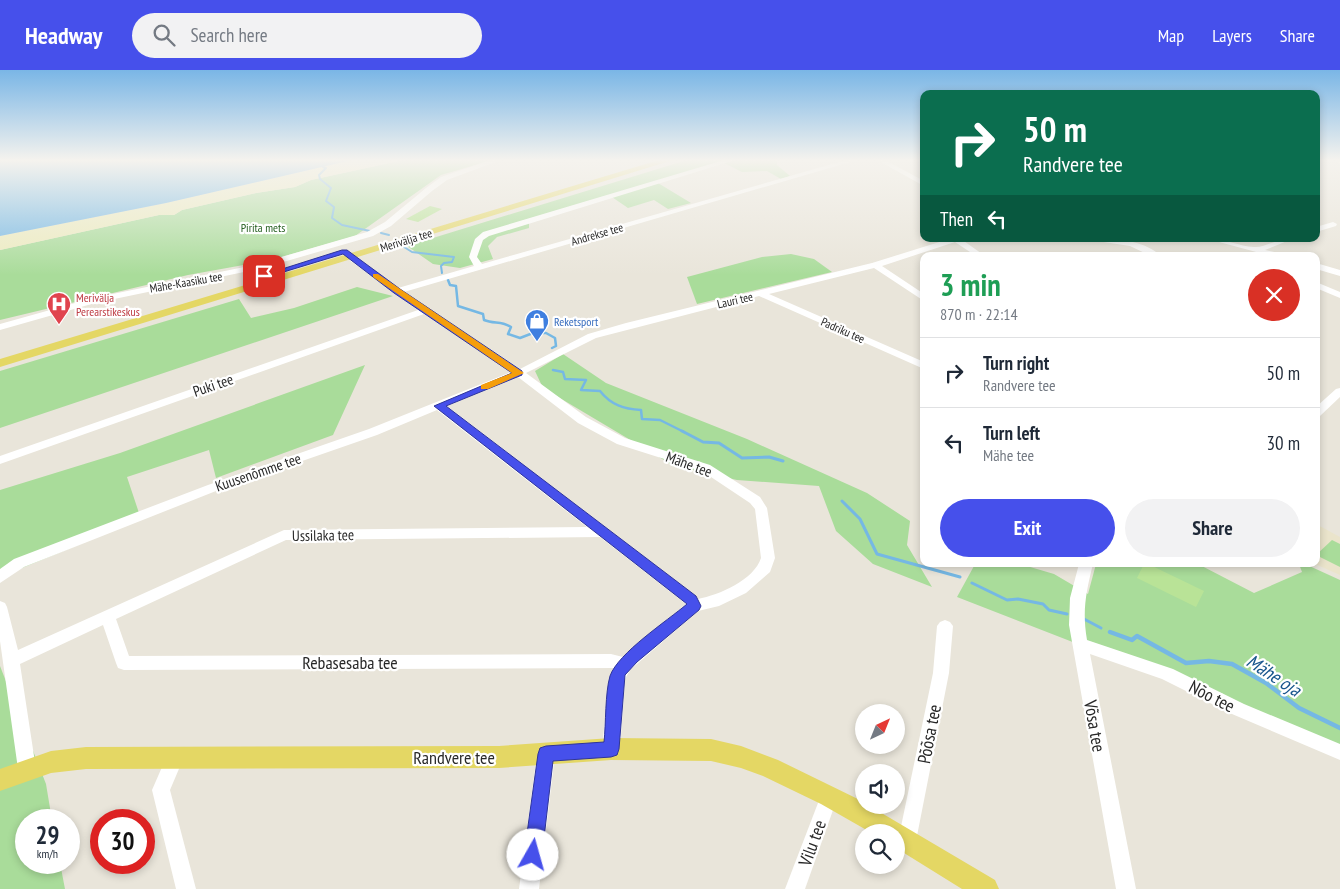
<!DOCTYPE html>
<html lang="en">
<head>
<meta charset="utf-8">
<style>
  :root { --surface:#fff; --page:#f2f2f3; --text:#1f2937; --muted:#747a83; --line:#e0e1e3; --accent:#4650eb }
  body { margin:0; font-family:"PT Sans Narrow",sans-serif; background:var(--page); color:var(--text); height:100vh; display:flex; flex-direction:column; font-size:19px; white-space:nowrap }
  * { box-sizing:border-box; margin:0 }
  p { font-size:16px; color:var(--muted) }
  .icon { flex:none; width:28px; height:28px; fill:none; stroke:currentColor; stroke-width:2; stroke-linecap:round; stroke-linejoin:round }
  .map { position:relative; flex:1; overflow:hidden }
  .panel { position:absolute; left:920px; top:182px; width:400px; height:315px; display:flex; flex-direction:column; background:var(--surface); border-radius:10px; box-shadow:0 2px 8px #0003 }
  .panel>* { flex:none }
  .guide { position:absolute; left:920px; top:20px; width:400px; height:152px; border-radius:10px; box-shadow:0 2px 8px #0003; background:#0b6e4f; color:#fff; overflow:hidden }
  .needle { width:32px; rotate:43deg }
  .fabs { position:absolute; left:855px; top:634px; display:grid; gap:10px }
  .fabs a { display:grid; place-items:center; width:50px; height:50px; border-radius:50%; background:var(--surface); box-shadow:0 2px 8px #0003; font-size:25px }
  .speed { position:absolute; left:15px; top:739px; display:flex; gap:10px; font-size:25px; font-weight:700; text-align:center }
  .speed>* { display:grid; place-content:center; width:65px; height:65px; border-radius:50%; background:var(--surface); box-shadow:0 2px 8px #0003; line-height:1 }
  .speed small { font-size:12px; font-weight:400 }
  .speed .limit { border:8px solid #d22; background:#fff; color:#111 }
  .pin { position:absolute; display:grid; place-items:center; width:42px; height:42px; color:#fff; margin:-21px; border-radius:10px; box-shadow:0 2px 8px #0006 }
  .me { position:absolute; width:55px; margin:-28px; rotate:7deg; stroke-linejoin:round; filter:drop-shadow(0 0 4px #0008) }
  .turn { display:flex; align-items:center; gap:18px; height:105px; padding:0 20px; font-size:22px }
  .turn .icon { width:65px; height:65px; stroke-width:2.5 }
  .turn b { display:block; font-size:35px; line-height:42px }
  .then { display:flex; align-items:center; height:48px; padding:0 20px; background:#0003; gap:10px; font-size:19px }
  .round { display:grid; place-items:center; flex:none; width:52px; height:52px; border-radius:26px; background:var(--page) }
  .summary { display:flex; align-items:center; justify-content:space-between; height:85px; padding:0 20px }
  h1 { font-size:30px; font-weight:700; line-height:38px; color:#1e9e55 }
  .button { display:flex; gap:10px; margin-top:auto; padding:10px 20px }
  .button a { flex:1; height:58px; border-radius:30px; background:var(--accent); color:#fff; font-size:20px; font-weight:700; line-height:58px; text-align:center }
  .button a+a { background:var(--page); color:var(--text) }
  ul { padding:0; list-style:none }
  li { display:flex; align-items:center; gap:15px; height:70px; padding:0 20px; border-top:1px solid var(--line) }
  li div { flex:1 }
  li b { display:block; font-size:19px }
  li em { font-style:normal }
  header { display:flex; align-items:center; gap:30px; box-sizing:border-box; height:70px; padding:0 25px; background:var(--accent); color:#fff }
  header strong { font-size:24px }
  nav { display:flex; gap:28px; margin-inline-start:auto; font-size:18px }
  .search { width:350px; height:45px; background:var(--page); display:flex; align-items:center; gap:12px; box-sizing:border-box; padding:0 18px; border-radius:28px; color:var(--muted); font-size:19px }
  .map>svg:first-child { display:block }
  .education { fill:#eae4cb }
  .green { fill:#a9dc9a }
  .sand { fill:#ecebbf }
  .pitch { fill:#b9e397 }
  .water { fill:#75b8e4 }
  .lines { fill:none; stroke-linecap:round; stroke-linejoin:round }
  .stream-far3 { stroke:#75b8e4; stroke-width:2 }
  .stream-far2 { stroke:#75b8e4; stroke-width:2.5 }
  .stream-far1 { stroke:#75b8e4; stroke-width:3 }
  .stream { stroke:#75b8e4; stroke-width:4.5 }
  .minor { fill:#fff; fill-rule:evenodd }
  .major { fill:#e4d764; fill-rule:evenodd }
  .route { fill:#4650eb; stroke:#2e3499 }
  .slow { fill:#f59e0b }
  .labels { text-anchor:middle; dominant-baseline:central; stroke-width:4.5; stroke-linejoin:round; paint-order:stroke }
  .far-park-label { font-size:12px; fill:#245e1f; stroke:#fff }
  .far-street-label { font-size:12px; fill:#282828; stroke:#fff }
  .far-health-label { font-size:12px; fill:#be3a42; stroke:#fff; text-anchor:start }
  .far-shop-label { font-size:12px; fill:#366cbe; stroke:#fff; text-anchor:start }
  .street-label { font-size:15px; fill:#282828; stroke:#fff }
  .near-street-label { font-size:18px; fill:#282828; stroke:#fff }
  .near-water-label { font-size:19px; font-style:italic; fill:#17558c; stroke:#fff }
</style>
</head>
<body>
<header>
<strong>Headway</strong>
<div class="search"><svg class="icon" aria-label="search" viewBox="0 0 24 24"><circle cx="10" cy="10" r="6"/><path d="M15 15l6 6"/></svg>Search here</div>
<nav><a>Map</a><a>Layers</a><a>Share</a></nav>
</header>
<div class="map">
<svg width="1340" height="819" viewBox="0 0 1340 819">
  <rect width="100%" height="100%" fill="#e9e5da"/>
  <!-- education -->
  <polygon class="education" points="1316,454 1340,467 1340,505 1315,494"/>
  <!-- green -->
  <g class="green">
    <polygon points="403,90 492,90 441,105 355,166 271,190 188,205 0,250 0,180 159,145 174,145 182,140 256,123 295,117 311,110"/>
    <polygon points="687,90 777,90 777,95 790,106 781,109 767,101 742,102 722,92 658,113 691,133 668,139 654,130 628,138 609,125 529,149 529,158 497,167 488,176 493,189 460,198 433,194 407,176"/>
    <polygon points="791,184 814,189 832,202 697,234 687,207 762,187"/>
    <polygon points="357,217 393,226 0,358 0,301 239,229 251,248 294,238"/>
    <polygon points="563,284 606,313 747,369 867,423 910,451 907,475 932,517 873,494 836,461 819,416 737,410 674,396 543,318 535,301"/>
    <polygon points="365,295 333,365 216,408 209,380 127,407 141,449 0,507 0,420 120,383"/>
    <polygon points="1332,470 1340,474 1340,497 1316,485"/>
    <polygon points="980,494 1020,494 1054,504 1088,524 1096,494 1198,494 1254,523 1302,502 1299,494 1305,494 1340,510 1340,676 957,527 974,496"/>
    <polygon points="0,596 46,714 52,750 26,750 26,792 60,793 65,819 0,819"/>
  </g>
  <!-- sand -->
  <polygon class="sand" points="352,90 403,90 311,110 295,117 256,123 182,140 174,145 159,145 0,180 0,166 166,133"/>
  <!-- pitch -->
  <g class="pitch">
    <polygon points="430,136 442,139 418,152 406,149"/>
    <polygon points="1144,494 1148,494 1204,521 1196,537 1137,508"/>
  </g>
  <!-- water -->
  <polygon class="water" points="0,90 352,90 166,133 0,166"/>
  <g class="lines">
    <!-- stream-far3 -->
    <g class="stream-far3">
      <polyline points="323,97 326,98 319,105 320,109 331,118 326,131 334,137 332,148 342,155 370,161"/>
      <polyline points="381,163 389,165"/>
      <polyline points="404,177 412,182 454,187 452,192 444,193 441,196 442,203"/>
    </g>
    <!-- stream-far2 -->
    <g class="stream-far2">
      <path d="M448,210L450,215L456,216L458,236L483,244L484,250C494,254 502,251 511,257L508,264L520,268L533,263H546L555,268L556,276L552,278"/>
      <path d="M553,300L563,302L565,309L586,310L581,320L600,321C611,335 624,339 641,340L642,349L660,350L684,362"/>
    </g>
    <!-- stream-far1 -->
    <g class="stream-far1">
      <polyline points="682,361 703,372 719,373 742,388 769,387 783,391"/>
      <polyline points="842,431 860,449 877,484 960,507"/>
      <polyline points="972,513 1007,530 1018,529 1043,534 1049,540 1067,544"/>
      <polyline points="1084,549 1101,558"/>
    </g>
    <!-- stream -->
    <polyline class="stream" points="1110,562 1132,570 1137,566 1186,593 1209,591 1232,594 1266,613 1299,638 1340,658"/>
    <!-- minor -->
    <g class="minor">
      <polygon points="490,90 501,90 447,110 432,121 391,156 373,166 259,199 95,233 0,260 0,254 93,228 254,195 367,162 385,152 426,118 441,107"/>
      <path d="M724,90H735L489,166L483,170L477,187L482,194L846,90H857L404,222L520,299L588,264L626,253L872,193L949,169H961L985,186H976L955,172L882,196L924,224V231L874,198L769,224L924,292V299L759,226L596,268L526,303L586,347L625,368L710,395L760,427L767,438L775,488L770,502L746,523L719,536L698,541L630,600L625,609L620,679L617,685L611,687L605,685L602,679L609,608L614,598L124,600L118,598L116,593L103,555L20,594L36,699L33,705L27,708L21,705L18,699L0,571V531L5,533L7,537L18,580L284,460L587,457L437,340L377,365L216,421L24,497L0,513V499L14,489L208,415L369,359L511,302L424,244L0,394V386L418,240L341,184V180H347L398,218L474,196L469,187L475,169L483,162ZM518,307L578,353L617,374L702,401L750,433L755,439L761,488C754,510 719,525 698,529L696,526L447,336ZM600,467L686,534L623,587L611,584L129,586L116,549L286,470Z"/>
      <polygon points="877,90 885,90 924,111 924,116"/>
      <polygon points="1334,90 1340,90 1340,93"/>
      <polygon points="1333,152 1337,154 1336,156 1316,162 1316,157"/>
      <path d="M1093,169C1115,168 1144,170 1161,186H1151L1130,176L1097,171Z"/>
      <path d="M1208,169C1224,168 1238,176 1254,177C1265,178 1277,168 1292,169L1265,180L1283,184L1284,186H1271Z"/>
      <polygon points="1316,193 1340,200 1340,206 1316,199"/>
      <polygon points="1316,212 1340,222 1340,228 1316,218"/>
      <polygon points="1340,318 1340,327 1320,346 1316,347 1316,337 1336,319"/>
      <path d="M1079,494H1093C1086,522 1082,541 1087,570L1173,599L1244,634L1340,674V690L1232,644L1162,609L1090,584L1136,819H1116L1069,555L1070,528Z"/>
      <polygon points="945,550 950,552 953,556 949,603 916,771 914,778 907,780 900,778 898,771 933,603 937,556 940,552"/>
      <polygon points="546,676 552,678 555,684 539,819 519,819 537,684 540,678"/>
      <polygon points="175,679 181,681 184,687 170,720 196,819 176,819 152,720 169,681"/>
      <polygon points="829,717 835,720 838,726 805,819 785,819 823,720"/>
    </g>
    <!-- major -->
    <g class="major">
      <polygon points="659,90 673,90 0,297 0,289"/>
      <polygon points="611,668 711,669 741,676 778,690 864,732 864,735 868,735 995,810 999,819 962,819 896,778 896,762 870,762 821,734 763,706 741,698 711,691 611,690 499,698 86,699 51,703 0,721 0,699 51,681 86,677 499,676"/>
    </g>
  </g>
  <!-- sky -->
  <linearGradient id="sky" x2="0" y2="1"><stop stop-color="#7ab6e6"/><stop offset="0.44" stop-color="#f5f3ee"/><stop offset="1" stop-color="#f5f3ee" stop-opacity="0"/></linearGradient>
  <rect width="1340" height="205" fill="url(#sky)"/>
  <!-- route -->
  <path class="route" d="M342,180H347L400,219L522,301V305L446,336L696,526L701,536L699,540L637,592L625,605L619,679L617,685L611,687L553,691L542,785L539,791L533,794L527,791L524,785L538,684L540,678L546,676L604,672C606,654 605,623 610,606C618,583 667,551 687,534L434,336L512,303L394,223L343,184L267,207L260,206Z"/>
  <!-- slow -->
  <polygon class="slow" points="373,204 378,204 524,303 488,319 481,319 481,315 512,303 373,207"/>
  <!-- icons -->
  <defs>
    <g id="hospital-pin" transform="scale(1.25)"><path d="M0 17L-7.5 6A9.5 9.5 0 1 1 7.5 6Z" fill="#e0444e" stroke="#fff"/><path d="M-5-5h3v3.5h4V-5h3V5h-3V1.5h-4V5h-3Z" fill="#fff"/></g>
    <g id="shop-pin" transform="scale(1.25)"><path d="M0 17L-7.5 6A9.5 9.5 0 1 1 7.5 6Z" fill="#3f7fe0" stroke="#fff"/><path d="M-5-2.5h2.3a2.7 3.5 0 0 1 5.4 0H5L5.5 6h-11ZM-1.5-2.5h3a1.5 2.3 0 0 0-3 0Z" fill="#fff"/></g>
  </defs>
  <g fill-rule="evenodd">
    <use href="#hospital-pin" x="59" y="234"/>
    <use href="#shop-pin" x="537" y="251"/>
  </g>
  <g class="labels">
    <!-- far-park labels -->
    <g class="far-park-label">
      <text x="263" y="157">Pirita mets</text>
    </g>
    <!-- far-street labels -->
    <g class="far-street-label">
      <text transform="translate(597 164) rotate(-16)">Andrekse tee</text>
      <text transform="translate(406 170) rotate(-17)">Merivälja tee</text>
      <text transform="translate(186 212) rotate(-10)">Mähe-Kaasiku tee</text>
      <text transform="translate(735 230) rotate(-13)">Lauri tee</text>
      <text transform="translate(843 260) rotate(24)">Padriku tee</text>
    </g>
    <!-- far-health labels -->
    <g class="far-health-label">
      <text x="76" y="227">Merivälja<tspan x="76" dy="14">Perearstikeskus</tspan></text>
    </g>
    <!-- far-shop labels -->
    <g class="far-shop-label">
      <text x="554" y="251">Reketsport</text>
    </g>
    <!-- street labels -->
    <g class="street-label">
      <text transform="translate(213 315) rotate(-19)">Puki tee</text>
      <text transform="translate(689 394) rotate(20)">Mähe tee</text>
      <text transform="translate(258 402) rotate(-19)">Kuusenõmme tee</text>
      <text transform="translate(323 465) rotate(-1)">Ussilaka tee</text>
    </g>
    <!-- near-street labels -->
    <g class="near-street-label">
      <text x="350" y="592">Rebasesaba tee</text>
      <text transform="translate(1212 626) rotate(27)">Nõo tee</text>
      <text transform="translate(1095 656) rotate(80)">Võsa tee</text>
      <text transform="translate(929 664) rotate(-79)">Põõsa tee</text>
      <text x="454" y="687">Randvere tee</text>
      <text transform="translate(812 773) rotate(-70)">Vilu tee</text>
    </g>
    <!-- near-water labels -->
    <g class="near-water-label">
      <text transform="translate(1274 605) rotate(33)">Mähe oja</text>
    </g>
  </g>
</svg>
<div class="fabs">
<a><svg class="needle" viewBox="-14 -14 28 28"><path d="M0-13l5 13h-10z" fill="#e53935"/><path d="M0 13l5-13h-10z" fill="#747a83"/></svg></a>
<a><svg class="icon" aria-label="sound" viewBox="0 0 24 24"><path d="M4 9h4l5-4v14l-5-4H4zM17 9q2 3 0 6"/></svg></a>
<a><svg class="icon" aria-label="search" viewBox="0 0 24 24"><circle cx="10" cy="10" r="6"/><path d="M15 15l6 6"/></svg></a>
</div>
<div class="speed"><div>29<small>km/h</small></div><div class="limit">30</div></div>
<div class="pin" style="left:264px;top:206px;background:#d93025"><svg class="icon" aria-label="arrive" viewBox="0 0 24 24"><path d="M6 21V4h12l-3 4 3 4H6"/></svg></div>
<svg class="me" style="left:533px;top:785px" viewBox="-20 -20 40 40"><circle r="19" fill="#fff"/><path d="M0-13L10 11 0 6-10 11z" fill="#4650eb"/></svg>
<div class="guide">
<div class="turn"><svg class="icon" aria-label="right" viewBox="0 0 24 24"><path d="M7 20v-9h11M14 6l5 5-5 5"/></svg><div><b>50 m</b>Randvere tee</div></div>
<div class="then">Then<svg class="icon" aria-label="left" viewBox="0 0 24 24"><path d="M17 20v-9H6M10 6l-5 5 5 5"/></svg></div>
</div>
<section class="panel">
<div class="summary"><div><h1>3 min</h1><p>870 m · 22:14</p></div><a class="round" style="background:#d93025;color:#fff"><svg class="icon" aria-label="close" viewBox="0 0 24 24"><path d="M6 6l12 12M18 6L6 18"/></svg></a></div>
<ul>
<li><svg class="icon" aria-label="right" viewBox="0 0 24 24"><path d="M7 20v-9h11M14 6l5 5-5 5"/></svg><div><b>Turn right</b><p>Randvere tee</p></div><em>50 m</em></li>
<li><svg class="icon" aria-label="left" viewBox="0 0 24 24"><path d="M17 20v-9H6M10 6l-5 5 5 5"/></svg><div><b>Turn left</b><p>Mähe tee</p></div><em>30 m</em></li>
</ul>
<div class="button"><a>Exit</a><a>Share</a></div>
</section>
</div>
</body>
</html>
